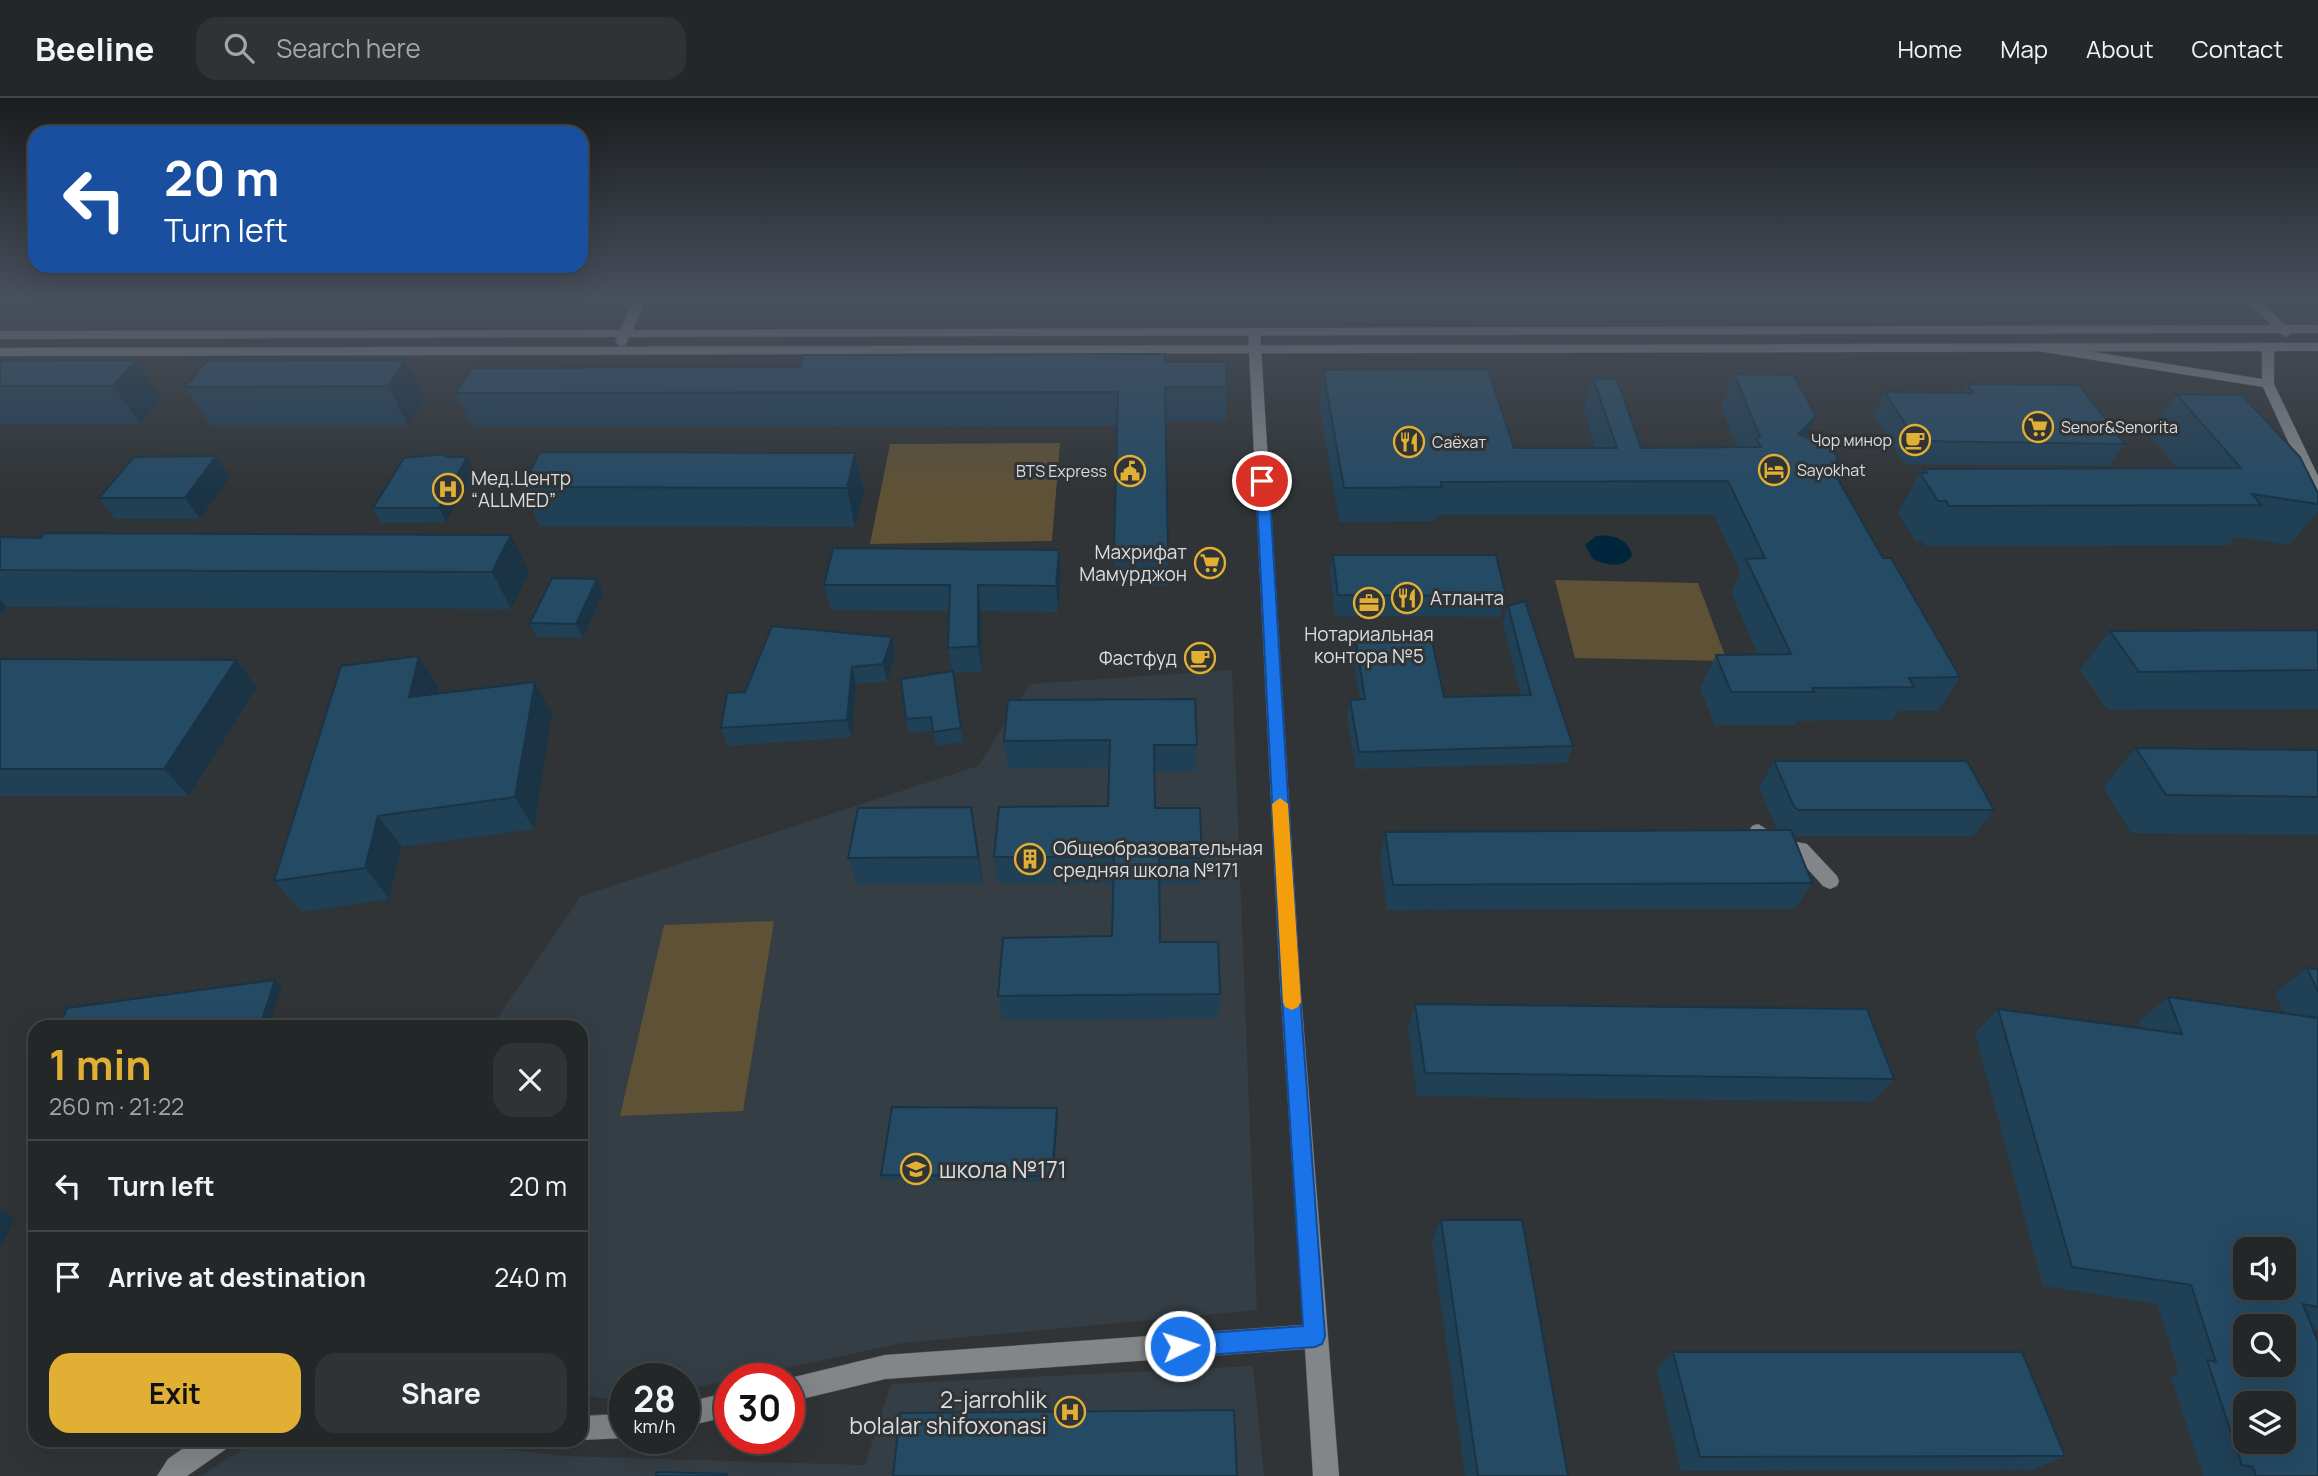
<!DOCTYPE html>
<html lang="en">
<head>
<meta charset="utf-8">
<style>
  :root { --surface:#242728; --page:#303334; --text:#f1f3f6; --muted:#a3a5a8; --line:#414445; --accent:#e1af34 }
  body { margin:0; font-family:Manrope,sans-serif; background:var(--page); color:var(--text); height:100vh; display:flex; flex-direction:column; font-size:26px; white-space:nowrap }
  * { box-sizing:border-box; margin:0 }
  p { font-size:23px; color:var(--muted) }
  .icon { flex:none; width:38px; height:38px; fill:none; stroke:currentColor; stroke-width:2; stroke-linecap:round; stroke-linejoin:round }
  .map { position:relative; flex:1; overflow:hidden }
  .details { position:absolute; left:28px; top:922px; width:560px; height:427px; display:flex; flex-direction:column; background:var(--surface); border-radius:21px; box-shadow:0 7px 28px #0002,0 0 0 2px var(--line) }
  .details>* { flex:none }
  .banner { position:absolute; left:28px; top:28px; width:560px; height:147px; border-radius:21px; box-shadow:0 7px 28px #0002,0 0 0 2px var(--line); background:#1a4fa0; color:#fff; overflow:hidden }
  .buttons { position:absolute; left:2233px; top:1139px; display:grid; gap:14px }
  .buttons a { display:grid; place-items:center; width:63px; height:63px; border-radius:14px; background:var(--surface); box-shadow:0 7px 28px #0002,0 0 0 2px var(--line); font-size:35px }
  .speed { position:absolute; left:609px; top:1265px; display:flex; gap:14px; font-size:35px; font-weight:700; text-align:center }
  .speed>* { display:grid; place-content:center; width:91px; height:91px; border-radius:50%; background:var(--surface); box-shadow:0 7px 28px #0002,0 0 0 2px var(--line); line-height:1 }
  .speed small { font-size:18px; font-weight:400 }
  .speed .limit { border:10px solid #d22; background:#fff; color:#111 }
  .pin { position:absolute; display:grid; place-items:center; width:60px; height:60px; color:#fff; margin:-30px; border:4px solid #fff; border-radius:50%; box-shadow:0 2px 7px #0007 }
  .me { position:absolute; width:77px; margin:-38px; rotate:86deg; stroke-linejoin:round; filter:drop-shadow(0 0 5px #0008) }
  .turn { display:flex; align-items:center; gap:24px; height:147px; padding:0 21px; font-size:32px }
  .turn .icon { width:91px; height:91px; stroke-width:2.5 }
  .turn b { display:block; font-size:49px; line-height:60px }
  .round { display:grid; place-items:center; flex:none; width:74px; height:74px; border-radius:21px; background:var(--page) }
  .summary { display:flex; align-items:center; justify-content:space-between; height:119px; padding:0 21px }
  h1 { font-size:42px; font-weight:700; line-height:52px; color:var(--accent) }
  .button { display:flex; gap:14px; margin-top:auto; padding:14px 21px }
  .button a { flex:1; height:80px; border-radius:21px; background:var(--accent); color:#111; font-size:28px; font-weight:700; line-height:80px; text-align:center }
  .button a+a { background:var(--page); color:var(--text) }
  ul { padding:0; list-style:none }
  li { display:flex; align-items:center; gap:21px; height:91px; padding:0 21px; border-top:2px solid var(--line) }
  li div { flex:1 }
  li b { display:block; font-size:26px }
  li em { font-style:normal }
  header { display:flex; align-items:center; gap:42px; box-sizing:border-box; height:98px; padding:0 35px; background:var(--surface); border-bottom:2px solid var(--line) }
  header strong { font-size:33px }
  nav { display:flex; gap:38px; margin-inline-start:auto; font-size:24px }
  .search { width:490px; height:63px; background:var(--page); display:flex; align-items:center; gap:18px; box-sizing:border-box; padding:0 24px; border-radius:21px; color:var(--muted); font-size:26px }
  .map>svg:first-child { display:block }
  .built { fill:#353e45 }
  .green { fill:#5e5136 }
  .water { fill:#00263e }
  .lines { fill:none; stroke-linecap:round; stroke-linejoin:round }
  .street-casing { stroke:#4f5154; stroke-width:1 }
  .secondary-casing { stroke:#4f5154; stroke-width:1 }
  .street { fill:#828689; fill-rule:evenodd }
  .secondary { fill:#828689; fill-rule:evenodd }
  .wall { fill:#204056 }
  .shaded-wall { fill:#1a3446 }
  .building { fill:#254a64; stroke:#1a3446; stroke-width:2; fill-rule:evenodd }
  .route { fill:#1a73e8; stroke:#114b97; stroke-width:2 }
  .slow { fill:#f59e0b }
  .labels { text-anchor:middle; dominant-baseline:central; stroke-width:6; stroke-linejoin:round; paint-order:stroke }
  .far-poi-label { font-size:16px; fill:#dbdddf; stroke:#303436; text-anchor:start }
  .poi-label { font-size:19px; fill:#dbdddf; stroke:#303436; text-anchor:start }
  .near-poi-label { font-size:23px; fill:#dbdddf; stroke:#303436; text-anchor:start }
</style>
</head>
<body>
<header>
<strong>Beeline</strong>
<div class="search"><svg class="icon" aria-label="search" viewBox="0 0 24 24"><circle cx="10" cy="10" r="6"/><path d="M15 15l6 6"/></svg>Search here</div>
<nav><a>Home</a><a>Map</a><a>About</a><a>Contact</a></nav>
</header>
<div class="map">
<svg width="2318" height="1378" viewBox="0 0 2318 1378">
  <rect width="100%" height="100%" fill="#303436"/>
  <!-- built -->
  <g class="built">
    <polygon points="1232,572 1257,1212 902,1245 684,1292 684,1281 625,1281 625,1304 581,1297 581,929 491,929 581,798 978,668 1030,586"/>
    <polygon points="1253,1268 1264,1378 201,1378 244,1350 264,1342 423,1342 564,1358 865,1367 891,1286"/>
  </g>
  <!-- green -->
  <g class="green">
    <polygon points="1060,345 1052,443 870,446 890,346"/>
    <polygon points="1555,482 1698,485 1727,563 1575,560"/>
    <polygon points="774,823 743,1013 620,1018 664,827"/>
  </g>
  <!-- water -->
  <path class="water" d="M1596,438C1612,436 1629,441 1632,458C1622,471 1606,467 1593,461L1585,447Z"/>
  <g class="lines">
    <!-- street casing -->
    <g class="street-casing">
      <g id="street">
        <polygon points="1254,229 1260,233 1300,884 1339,1378 1313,1378 1305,1251 885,1281 789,1304 789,1281 786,1281 885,1257 1303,1227 1280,884 1248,233"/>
        <polygon points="2268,245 2274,249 2274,286 2318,378 2318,397 2311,393 2263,289 2044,254 2038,250 2044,246 2262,281 2262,249"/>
        <polygon points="1758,726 1782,741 1807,746 1837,778 1839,783 1837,788 1830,791 1823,788 1796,758 1772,753 1749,733 1752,728"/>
        <polygon points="730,1294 730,1318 684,1329 684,1305"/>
        <polygon points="625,1316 625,1340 581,1342 581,1318"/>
        <polygon points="195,1342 229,1342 226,1351 187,1378 157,1378 168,1361"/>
      </g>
    </g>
    <!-- secondary casing -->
    <g class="secondary-casing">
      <g id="secondary">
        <polygon points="634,201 646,201 633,232 2271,227 2244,201 2257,201 2285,227 2318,227 2318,235 2292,235 2286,239 2279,235 629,239 625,247 621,248 615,244 617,239 0,241 0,233 620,232"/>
        <polygon points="2318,245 2318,253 0,258 0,250"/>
      </g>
    </g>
    <!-- street -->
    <use href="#street" class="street"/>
    <!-- secondary -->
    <use href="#secondary" class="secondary"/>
  </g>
  <!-- wall -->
  <g class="wall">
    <polygon points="0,201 17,201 10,208 0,208"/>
    <polygon points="42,201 382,201 182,205 44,203"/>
    <polygon points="1746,201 1835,201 1828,219 1756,219"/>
    <polygon points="136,262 162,301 140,326 0,326 0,263"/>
    <polygon points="405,262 425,300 408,327 210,327 185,289"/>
    <polygon points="1165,264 1227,289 1226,323 1166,323 1168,488 1115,488 1114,454 1117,328 472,329 456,295 800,269"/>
    <polygon points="1323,272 1514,350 1595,350 1584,313 1593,280 1641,350 1737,349 1721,309 1734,276 1816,318 1806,340 1838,362 1835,368 1839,376 1838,380 1883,460 1960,579 1938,613 1899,613 1893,622 1797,623 1795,627 1715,627 1700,590 1716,557 1758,557 1731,494 1740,474 1714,417 1437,417 1436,423 1339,424 1319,305"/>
    <polygon points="1967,286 2125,346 2109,368 1904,366 1874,317 1885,294 1962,295"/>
    <polygon points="2176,296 2318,395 2318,414 2289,447 2235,439 2229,447 1926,448 1923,443 1915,443 1898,415 1920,375 1922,375 1924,371 2177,370 2149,336"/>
    <polygon points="855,355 864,394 855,429 540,428 522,389"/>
    <polygon points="446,359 474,373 446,424 381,425 373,410"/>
    <polygon points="230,379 200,421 115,421 99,400"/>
    <polygon points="0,439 529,474 511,511 7,509 0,516"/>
    <polygon points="1059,452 1061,477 1058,514 981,513 982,573 953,575 963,644 936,648 933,633 909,635 906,621 952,573 948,550 949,513 831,512 824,487"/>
    <polygon points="1333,457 1506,498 1500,519 1335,518 1330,477"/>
    <polygon points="597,481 603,495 583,540 537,539 530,525"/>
    <polygon points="1508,508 1573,648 1567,665 1356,671 1347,619 1350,602 1360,602 1353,561 1356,544 1444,599 1521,597 1503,525"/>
    <polygon points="2318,532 2318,611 2107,612 2080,572 2110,533"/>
    <polygon points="892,539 895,556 887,584 856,586 852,639 728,648 721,630 745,594"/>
    <polygon points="419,558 439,591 438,596 552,616 534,731 402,749 389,801 302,814 274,783"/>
    <polygon points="0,561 236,562 257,589 189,698 0,698"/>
    <polygon points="1008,602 1197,647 1196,673 1154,674 1155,710 1202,760 1200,786 1159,786 1160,844 1220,896 1218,920 1003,922 998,898 1112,838 1113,785 998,785 994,759 1108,708 1109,669 1008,670 1004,643"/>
    <polygon points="2136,650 2318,652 2318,737 2131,735 2103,689"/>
    <polygon points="1774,663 1994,712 1973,738 1793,738 1812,785 1795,811 1387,812 1380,760 1385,734 1777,732 1759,690"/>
    <polygon points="971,709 983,785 857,786 848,760"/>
    <polygon points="2307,870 2318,871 2318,1233 2314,1232 2318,1378 2203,1378 2171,1279 2179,1275 2157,1206 2043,1188 1975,935 1998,911 2142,931 2139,923 2168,899 2284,915 2275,895"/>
    <polygon points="282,889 269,928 257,929 59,929"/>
    <polygon points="1415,906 1894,981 1872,1004 1417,998 1408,930"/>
    <polygon points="1058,1016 1053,1084 883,1082 881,1077"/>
    <polygon points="1441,1122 1568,1378 1465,1378 1432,1143"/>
    <polygon points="1673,1254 2065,1358 2033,1372 1681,1373 1656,1271"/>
  </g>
  <!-- shaded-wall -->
  <g class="shaded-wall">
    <polygon points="5,201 17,201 10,208"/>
    <polygon points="136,262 162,301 140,326 113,288"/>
    <polygon points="405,262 425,300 408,327 388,288"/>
    <polygon points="1816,318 1801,352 1798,336"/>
    <polygon points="855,355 864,394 855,429 847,390"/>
    <polygon points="216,358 230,379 200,421 185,400"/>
    <polygon points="467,359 474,373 446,424 439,410"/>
    <polygon points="511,437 529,474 511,511 492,474"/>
    <polygon points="1059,452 1061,477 1058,514 1056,488"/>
    <polygon points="597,481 603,495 583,540 576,526"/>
    <polygon points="978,487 981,513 982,573 978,548"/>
    <polygon points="0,501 7,509 0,516"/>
    <polygon points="892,539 895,556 887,584 883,566"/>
    <polygon points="419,558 439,591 429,631 409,599"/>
    <polygon points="236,562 257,589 189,698 164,671"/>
    <polygon points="852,569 856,586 852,639 847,622"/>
    <polygon points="535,584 552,616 534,731 515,699"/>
    <polygon points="971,709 976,736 983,785 978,759"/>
    <polygon points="378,718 402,749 389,801 365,770"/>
    <polygon points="275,882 282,889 269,928 262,922"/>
    <polygon points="1057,1010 1058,1016 1053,1084 1052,1078"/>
    <polygon points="0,1113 15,1121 0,1150"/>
  </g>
  <!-- building -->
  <g class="building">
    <polygon points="1165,256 1165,264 1226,264 1227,289 1165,289 1168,454 1114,454 1118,294 456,295 471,270 800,269 803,257"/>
    <polygon points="136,262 113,288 0,288 0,263"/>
    <polygon points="405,262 388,288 185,289 207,263"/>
    <polygon points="1488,271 1514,350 1617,350 1593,280 1617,281 1641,350 1761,349 1756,340 1760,339 1734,276 1794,277 1816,318 1798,336 1832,350 1838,362 1833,366 1839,376 1835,376 1883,460 1891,460 1960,579 1909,580 1914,589 1812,590 1814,594 1731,594 1716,557 1791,556 1746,461 1765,460 1728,383 1441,384 1442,389 1344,390 1323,272"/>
    <polygon points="1967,286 2079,287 2125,346 1916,343 1885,294 1973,295"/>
    <polygon points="2176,296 2242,297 2300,359 2318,395 2318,406 2252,396 2261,407 1949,408 1946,403 1938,403 1920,375 1927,375 1924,371 2241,370"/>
    <polygon points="540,354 855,355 847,390 522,389"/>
    <polygon points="444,356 446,359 467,359 439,410 373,410 404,360"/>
    <polygon points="216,358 185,400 99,400 134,359"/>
    <polygon points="45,435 511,437 492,474 0,472 0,439 40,440"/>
    <polygon points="833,450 1059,452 1056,488 978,487 978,548 948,550 950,487 824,487"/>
    <polygon points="1333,457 1496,457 1506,498 1338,497"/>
    <polygon points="552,480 597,481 576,526 530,525"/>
    <polygon points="1525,503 1573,648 1359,654 1350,602 1365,601 1356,544 1432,543 1444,599 1531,597 1508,508"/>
    <polygon points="772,528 892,539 883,566 852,569 847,622 721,630 727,595 745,594"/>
    <polygon points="2318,532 2318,572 2139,574 2110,533"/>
    <polygon points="419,558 409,599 535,584 515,699 378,718 365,770 274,783 341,568"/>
    <polygon points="0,561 236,562 164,671 0,671"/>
    <polygon points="953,573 961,630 933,634 931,619 906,621 901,581"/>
    <polygon points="1195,601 1197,647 1154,647 1155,710 1200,710 1202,760 1159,760 1160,844 1218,844 1220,896 998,898 1003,840 1112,838 1114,759 994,759 999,709 1108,708 1110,642 1004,643 1008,602"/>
    <polygon points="2136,650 2318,652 2318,699 2166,697"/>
    <polygon points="1774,663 1967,663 1994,712 1799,712 1794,709"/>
    <polygon points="971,709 978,759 848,760 858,710"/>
    <polygon points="1791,732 1812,785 1393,787 1385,734"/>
    <polygon points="2307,870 2318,871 2318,894"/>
    <polygon points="275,882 262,922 204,929 59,929 67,910"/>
    <path d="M2168,899L2318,920V1209L2303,1206L2318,1244V1378H2256L2253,1369L2242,1367L2207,1262L2216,1264L2191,1187L2072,1169L1998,911L2182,936ZM2245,1152H2284V1190H2245ZM2245,1228H2284V1267H2245ZM2245,1306H2284V1344H2245Z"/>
    <polygon points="1415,906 1867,911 1894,981 1425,975"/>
    <polygon points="892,1009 1057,1010 1052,1078 881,1077"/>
    <polygon points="1441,1122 1522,1122 1568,1378 1478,1378"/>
    <polygon points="1673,1254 2022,1254 2065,1358 1700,1359"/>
    <polygon points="1234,1312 1237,1378 893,1378 900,1315"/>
    <polygon points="657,1374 727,1376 727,1378 656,1378"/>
  </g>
  <!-- sky -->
  <linearGradient id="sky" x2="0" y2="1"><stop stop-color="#1a1d1e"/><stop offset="0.51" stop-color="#48505d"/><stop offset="1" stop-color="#48505d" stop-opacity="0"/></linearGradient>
  <rect width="2318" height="394" fill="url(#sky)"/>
  <!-- route -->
  <polygon class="route" points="1262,379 1269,383 1299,884 1325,1238 1322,1246 1315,1249 1180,1259 1173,1256 1169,1248 1173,1240 1180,1237 1303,1228 1281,884 1256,383"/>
  <!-- slow -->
  <polygon class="slow" points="1280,700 1288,706 1301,904 1298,909 1292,912 1285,909 1283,904 1272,706"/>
  <!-- icons -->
  <defs>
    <g id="supermarket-ring" transform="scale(1.575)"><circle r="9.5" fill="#303436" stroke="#e1af34" stroke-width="1.5"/><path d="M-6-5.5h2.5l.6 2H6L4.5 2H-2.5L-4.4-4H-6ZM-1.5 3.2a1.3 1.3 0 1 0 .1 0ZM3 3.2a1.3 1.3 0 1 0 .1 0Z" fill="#e1af34"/></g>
    <g id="cafe-ring" transform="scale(1.575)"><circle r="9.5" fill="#303436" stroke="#e1af34" stroke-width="1.5"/><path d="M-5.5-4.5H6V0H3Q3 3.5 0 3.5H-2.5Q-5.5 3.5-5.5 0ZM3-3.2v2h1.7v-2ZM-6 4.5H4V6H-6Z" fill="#e1af34"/></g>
    <g id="restaurant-ring" transform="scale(1.575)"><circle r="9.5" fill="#303436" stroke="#e1af34" stroke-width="1.5"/><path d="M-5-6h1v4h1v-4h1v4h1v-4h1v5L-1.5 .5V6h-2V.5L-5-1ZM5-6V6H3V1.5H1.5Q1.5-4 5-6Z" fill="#e1af34"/></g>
    <g id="hotel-ring" transform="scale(1.575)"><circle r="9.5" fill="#303436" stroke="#e1af34" stroke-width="1.5"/><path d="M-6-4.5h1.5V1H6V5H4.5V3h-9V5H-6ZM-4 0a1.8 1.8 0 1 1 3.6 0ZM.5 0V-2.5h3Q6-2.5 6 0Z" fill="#e1af34"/></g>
    <g id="civic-ring" transform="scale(1.575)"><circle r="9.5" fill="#303436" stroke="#e1af34" stroke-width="1.5"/><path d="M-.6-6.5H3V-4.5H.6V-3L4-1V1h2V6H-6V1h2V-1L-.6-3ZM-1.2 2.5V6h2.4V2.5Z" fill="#e1af34"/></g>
    <g id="hospital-ring" transform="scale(1.575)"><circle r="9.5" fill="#303436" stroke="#e1af34" stroke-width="1.5"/><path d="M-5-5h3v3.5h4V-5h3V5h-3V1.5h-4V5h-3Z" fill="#e1af34"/></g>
    <g id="office-ring" transform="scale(1.575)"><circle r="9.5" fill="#303436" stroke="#e1af34" stroke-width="1.5"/><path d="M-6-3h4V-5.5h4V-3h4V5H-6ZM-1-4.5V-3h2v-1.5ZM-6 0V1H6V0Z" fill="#e1af34"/></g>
    <g id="building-ring" transform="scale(1.575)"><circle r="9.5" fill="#303436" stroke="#e1af34" stroke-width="1.5"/><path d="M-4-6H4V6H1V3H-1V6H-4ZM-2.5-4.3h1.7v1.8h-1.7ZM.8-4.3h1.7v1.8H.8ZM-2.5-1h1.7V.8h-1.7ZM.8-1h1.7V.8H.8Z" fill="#e1af34"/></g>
    <g id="school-ring" transform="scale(1.575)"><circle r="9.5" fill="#303436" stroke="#e1af34" stroke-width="1.5"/><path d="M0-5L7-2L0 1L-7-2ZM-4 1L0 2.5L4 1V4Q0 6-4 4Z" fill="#e1af34"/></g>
  </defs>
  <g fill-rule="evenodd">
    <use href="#supermarket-ring" x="2038" y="329"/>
    <use href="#cafe-ring" x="1915" y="342"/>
    <use href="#restaurant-ring" x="1409" y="344"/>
    <use href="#hotel-ring" x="1774" y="372"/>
    <use href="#civic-ring" x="1130" y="373"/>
    <use href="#hospital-ring" x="448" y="391"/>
    <use href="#supermarket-ring" x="1210" y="465"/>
    <use href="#restaurant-ring" x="1407" y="500"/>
    <use href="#office-ring" x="1369" y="505"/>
    <use href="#cafe-ring" x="1200" y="560"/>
    <use href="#building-ring" x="1030" y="761"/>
    <use href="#school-ring" x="916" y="1071"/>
    <use href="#hospital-ring" x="1070" y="1314"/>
  </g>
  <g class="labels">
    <!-- far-poi labels -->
    <g class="far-poi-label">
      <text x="2061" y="329">Senor&amp;Senorita</text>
      <text x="1892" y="342" text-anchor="end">Чор минор</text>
      <text x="1432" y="344">Саёхат</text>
      <text x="1797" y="372">Sayokhat</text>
      <text x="1107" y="373" text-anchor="end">BTS Express</text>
    </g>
    <!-- poi labels -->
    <g class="poi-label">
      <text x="471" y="380">Мед.Центр<tspan x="471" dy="22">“ALLMED”</tspan></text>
      <text x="1187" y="454" text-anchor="end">Махрифат<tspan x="1187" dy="22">Мамурджон</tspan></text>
      <text x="1430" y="500">Атланта</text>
      <text x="1369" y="536" text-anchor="middle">Нотариальная<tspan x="1369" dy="22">контора №5</tspan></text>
      <text x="1177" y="560" text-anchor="end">Фастфуд</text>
      <text x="1053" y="750">Общеобразовательная<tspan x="1053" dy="22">средняя школа №171</tspan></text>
    </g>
    <!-- near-poi labels -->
    <g class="near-poi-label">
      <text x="939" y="1071">школа №171</text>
      <text x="1047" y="1301" text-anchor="end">2-jarrohlik<tspan x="1047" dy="26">bolalar shifoxonasi</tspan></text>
    </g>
  </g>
</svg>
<div class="buttons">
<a><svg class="icon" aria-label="sound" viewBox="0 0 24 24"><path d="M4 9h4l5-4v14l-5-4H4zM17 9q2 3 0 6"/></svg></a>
<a><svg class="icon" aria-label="search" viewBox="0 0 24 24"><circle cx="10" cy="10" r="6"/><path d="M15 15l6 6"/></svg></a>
<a><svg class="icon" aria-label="layers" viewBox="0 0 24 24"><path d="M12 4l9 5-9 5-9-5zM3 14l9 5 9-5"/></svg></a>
</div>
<div class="speed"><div>28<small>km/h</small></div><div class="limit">30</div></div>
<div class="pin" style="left:1262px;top:383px;background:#d93025"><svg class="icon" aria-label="arrive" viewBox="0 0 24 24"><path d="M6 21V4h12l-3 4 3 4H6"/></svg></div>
<svg class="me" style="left:1180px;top:1248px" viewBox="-20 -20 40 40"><circle r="17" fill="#1a73e8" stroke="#fff" stroke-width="3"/><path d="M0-11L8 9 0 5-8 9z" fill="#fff"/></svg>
<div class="banner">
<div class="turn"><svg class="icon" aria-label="left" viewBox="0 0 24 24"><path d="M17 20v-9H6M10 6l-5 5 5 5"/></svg><div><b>20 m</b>Turn left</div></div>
</div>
<section class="details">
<div class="summary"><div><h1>1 min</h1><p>260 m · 21:22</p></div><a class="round"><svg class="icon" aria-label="close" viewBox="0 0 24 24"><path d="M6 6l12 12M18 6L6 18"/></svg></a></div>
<ul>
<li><svg class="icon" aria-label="left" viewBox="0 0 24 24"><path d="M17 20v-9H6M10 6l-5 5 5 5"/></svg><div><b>Turn left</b></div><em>20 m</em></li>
<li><svg class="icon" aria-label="arrive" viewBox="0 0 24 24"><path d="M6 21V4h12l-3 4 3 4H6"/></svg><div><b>Arrive at destination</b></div><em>240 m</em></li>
</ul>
<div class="button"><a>Exit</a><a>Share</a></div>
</section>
</div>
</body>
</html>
